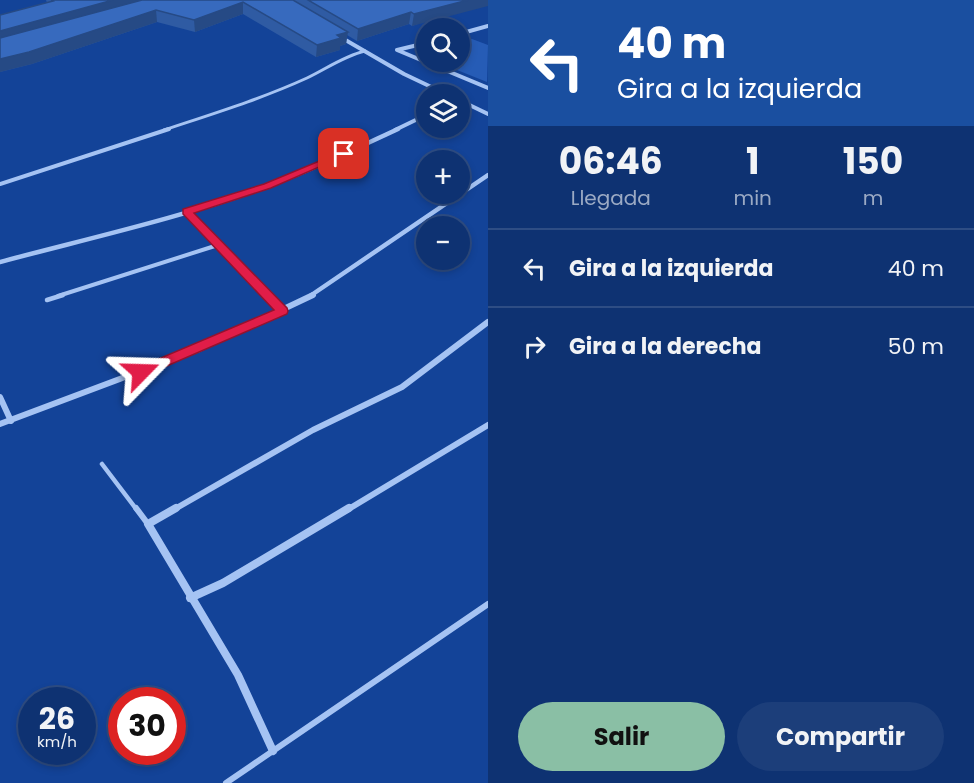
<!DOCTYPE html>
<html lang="es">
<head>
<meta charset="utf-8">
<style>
  :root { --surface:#0e3272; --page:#1c3e7a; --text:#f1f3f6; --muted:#9baac4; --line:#2e4d84; --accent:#8abfa5 }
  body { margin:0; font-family:Poppins,sans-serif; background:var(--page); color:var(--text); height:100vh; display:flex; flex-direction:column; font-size:22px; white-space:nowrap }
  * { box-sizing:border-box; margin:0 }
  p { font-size:20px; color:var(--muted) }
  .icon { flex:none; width:33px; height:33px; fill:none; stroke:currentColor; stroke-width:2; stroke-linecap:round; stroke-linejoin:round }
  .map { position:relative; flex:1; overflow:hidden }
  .sheet { display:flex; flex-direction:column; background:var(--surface); width:486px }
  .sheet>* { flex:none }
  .banner { background:#1a4fa0; color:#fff; overflow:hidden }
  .controls { position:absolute; left:416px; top:18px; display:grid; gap:12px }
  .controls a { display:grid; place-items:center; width:54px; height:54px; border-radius:50%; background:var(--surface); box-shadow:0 3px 9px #0003,0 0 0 2px var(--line); font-size:30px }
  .speed { position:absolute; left:18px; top:687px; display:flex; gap:12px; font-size:30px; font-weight:700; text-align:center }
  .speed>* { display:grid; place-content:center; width:78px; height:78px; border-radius:50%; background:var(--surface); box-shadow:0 3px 9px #0003,0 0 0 2px var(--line); line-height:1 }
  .speed small { font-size:15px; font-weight:400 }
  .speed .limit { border:9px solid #d22; background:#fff; color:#111 }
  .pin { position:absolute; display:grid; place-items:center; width:51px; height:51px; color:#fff; margin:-26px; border-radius:12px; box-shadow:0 3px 9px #0006 }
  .me { position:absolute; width:66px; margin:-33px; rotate:68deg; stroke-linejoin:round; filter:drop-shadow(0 0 4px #0008) }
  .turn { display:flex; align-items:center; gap:21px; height:126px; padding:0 30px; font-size:27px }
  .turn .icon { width:78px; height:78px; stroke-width:2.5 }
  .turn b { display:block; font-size:42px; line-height:51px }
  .eta { display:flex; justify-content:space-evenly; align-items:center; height:102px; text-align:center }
  .eta b { font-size:36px; font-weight:700; line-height:42px }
  .button { display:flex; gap:12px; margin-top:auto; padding:12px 30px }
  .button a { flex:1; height:69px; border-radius:36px; background:var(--accent); color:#111; font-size:24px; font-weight:700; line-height:69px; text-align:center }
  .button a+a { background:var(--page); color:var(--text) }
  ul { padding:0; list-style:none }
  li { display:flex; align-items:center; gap:18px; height:78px; padding:0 30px; border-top:2px solid var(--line) }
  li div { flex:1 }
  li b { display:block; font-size:22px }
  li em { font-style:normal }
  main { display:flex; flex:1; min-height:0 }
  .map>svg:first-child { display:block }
  .green { fill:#265cb6 }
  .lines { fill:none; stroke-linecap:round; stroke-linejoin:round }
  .service-far3 { stroke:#a5c3f3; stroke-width:3 }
  .service-far2 { stroke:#a5c3f3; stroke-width:4 }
  .service-far1 { stroke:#a5c3f3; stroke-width:4.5 }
  .service { stroke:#a5c3f3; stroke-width:6 }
  .minor-far3 { stroke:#a5c3f3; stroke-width:4 }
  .minor-far2 { stroke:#a5c3f3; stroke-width:4.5 }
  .minor-far1 { stroke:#a5c3f3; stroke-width:6 }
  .minor { stroke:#a5c3f3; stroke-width:8 }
  .wall { fill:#2f5ba3 }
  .shaded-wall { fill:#264a85 }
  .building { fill:#376abe; stroke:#264a85; stroke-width:1.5 }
  .route { fill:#e11d48; stroke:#92132f; stroke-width:1.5 }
</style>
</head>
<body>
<main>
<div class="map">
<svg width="488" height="783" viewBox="0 0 488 783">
  <rect width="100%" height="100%" fill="#134398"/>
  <!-- green -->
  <polygon class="green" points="472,39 488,45 487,82 437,62 459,62 459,42"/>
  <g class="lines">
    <!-- service-far3 -->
    <path class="service-far3" d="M164,130C212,114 261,99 307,78C326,69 344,56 365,51"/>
    <!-- service-far2 -->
    <g class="service-far2">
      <polyline points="0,184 169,129"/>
      <polyline points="58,296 218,245"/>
    </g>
    <!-- service-far1 -->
    <g class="service-far1">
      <polyline points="47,300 63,295"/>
      <polyline points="102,464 137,510"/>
    </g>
    <!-- service -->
    <g class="service">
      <polyline points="136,508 148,524"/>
      <polyline points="226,783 488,604"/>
    </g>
    <!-- minor-far3 -->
    <g class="minor-far3">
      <polyline points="459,34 488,26"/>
      <polyline points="342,38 404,74 446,94"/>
      <polyline points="426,43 397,50 488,88"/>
      <polyline points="459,100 488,114"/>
      <polyline points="395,130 426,115"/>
    </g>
    <!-- minor-far2 -->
    <g class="minor-far2">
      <polyline points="186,212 268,296"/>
      <path d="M0,262C90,238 181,218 268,186C312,170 355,149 398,129"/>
      <polyline points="310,296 488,175"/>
    </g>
    <!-- minor-far1 -->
    <g class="minor-far1">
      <polyline points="266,295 282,311"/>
      <polyline points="0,397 11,421"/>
      <polyline points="0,424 197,350 313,295"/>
      <polyline points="173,510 313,430 402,387 488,322"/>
      <polyline points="347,510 488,425"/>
    </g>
    <!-- minor -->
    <g class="minor">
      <polyline points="176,508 148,524 238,675 273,751"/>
      <polyline points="190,598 223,583 349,508"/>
    </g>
  </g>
  <!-- wall -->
  <polygon class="wall" points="46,0 488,0 412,26 409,24 357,41 347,35 346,44 340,46 340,50 316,57 243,14 195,32 157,22 32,64 0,72 0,15 47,3"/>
  <!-- shaded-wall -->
  <g class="shaded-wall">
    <polygon points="113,0 155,0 0,44 0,31"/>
    <polygon points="468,0 488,0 488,6 412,26 414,14"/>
    <polygon points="243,2 243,14 195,32 194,20"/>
    <polygon points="156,10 157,22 32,64 0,72 0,59"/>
    <polygon points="411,12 409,24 357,41 358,29"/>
    <polygon points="348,32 346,44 340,46 340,50 316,57 317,45 337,35"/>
  </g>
  <!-- building -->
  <g class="building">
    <polygon points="51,0 113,0 0,31 0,15 53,1"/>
    <polygon points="142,0 293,0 348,32 337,35 341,38 317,45 243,2 194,20 156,10 29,52 0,59 0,38"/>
    <polygon points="308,0 468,0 414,14 411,12 358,29"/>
  </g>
  <!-- route -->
  <polygon class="route" points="341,152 349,154 271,188 194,213 287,308 288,311 287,314 146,375 137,375 135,372 137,368 274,310 183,214 183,209 264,184"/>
</svg>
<div class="controls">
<a><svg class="icon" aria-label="search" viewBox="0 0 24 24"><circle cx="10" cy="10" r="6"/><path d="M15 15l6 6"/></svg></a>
<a><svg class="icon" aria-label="layers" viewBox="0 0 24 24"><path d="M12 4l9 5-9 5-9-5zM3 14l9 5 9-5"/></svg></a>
<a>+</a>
<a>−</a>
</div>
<div class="speed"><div>26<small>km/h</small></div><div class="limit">30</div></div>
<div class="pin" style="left:344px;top:154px;background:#d93025"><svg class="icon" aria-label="arrive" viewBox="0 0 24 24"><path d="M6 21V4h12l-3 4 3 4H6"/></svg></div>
<svg class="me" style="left:141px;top:372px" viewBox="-20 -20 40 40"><path d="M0-17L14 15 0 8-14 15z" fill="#e11d48" stroke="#fff" stroke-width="4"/></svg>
</div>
<section class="sheet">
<div class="banner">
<div class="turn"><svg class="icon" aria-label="left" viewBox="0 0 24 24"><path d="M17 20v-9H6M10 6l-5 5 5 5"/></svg><div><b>40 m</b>Gira a la izquierda</div></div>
</div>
<div class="eta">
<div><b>06:46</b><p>Llegada</p></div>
<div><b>1</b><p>min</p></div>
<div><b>150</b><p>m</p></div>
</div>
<ul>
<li><svg class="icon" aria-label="left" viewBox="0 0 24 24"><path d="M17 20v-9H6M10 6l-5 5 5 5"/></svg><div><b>Gira a la izquierda</b></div><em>40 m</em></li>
<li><svg class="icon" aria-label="right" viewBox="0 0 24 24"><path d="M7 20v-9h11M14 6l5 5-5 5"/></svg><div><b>Gira a la derecha</b></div><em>50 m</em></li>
</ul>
<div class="button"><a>Salir</a><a>Compartir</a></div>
</section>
</main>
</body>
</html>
